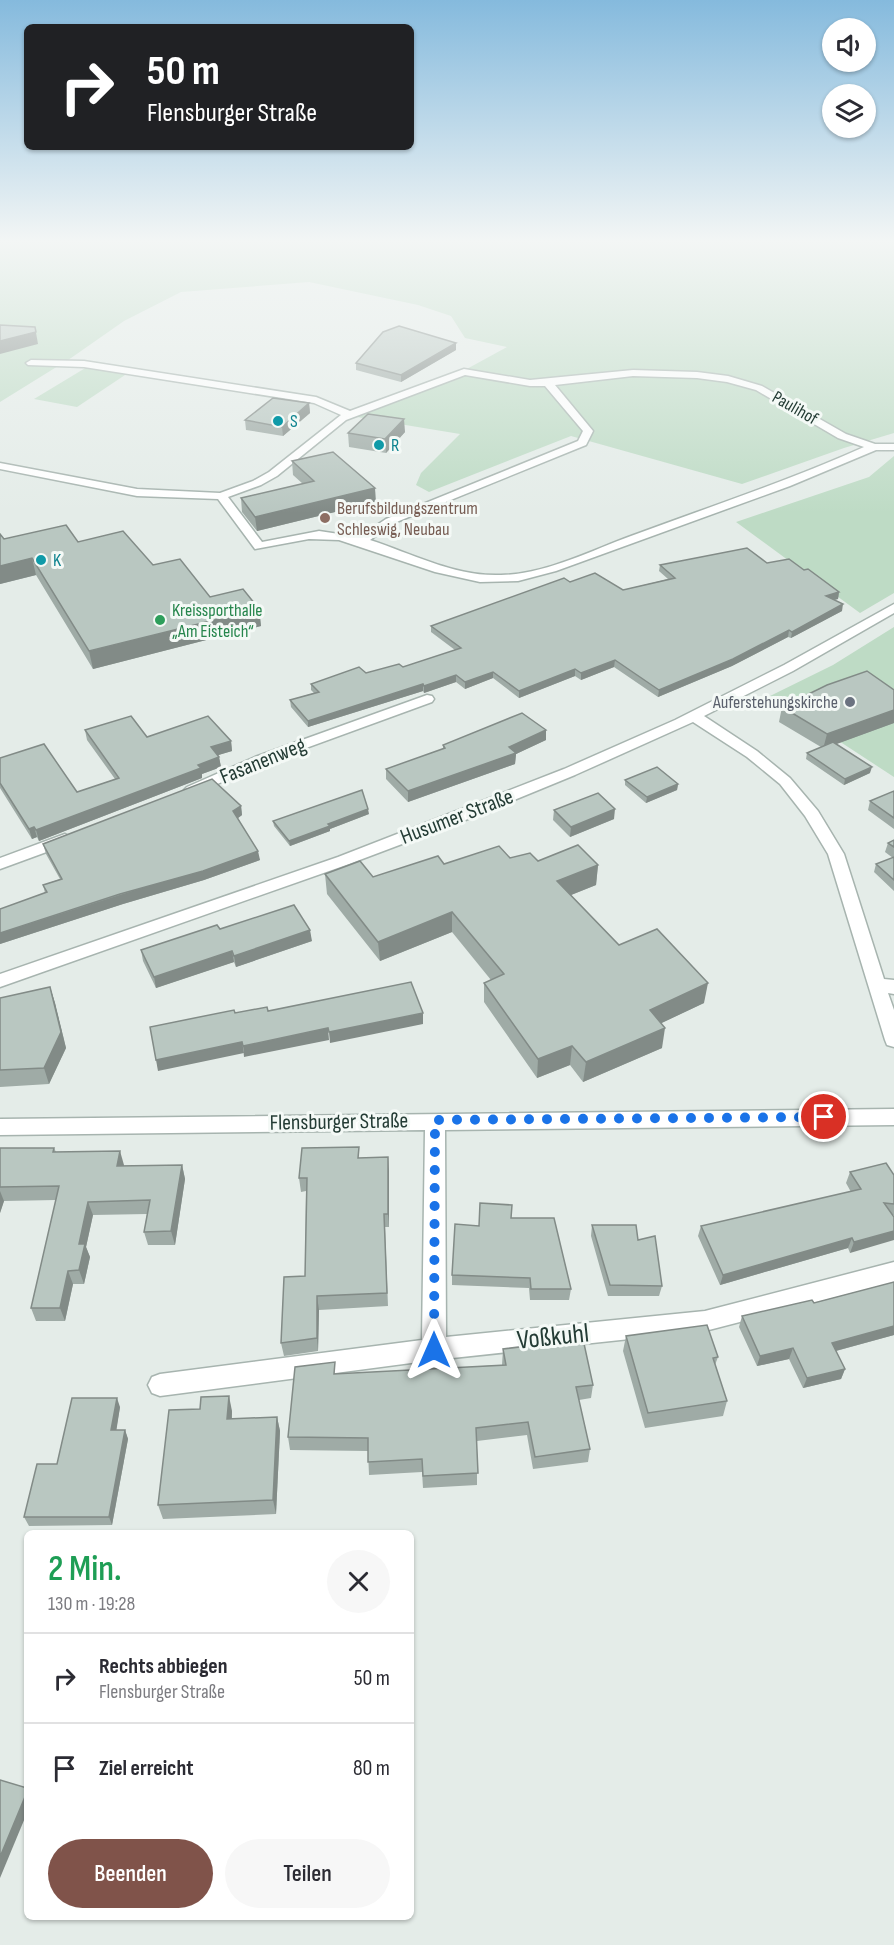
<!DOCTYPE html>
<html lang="de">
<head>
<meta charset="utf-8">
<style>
  :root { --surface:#fff; --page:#f7f7f7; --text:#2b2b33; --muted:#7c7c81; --line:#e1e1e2; --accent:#80534a }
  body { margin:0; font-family:"Sofia Sans Condensed",sans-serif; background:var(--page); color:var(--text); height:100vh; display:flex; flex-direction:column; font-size:22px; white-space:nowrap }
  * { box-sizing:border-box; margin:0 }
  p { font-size:20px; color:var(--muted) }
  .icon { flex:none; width:33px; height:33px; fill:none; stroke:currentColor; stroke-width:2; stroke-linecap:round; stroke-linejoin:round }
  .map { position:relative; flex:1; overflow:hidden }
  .side { position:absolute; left:24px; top:1530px; width:390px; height:390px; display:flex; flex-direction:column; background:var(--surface); border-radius:9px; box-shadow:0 2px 4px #0004 }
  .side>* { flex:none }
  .guide { position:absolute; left:24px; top:24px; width:390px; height:126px; border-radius:9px; box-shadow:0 2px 4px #0004; background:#202124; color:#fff; overflow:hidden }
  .controls { position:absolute; left:822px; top:18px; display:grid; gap:12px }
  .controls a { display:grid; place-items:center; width:54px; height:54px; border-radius:50%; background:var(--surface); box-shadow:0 2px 4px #0004; font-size:30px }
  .pin { position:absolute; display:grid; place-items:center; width:51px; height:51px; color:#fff; margin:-26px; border:3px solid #fff; border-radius:50%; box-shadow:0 2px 6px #0007 }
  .me { position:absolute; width:66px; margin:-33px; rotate:0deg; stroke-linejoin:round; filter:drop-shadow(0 0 4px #0008) }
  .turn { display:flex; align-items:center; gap:21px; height:126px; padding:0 24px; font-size:27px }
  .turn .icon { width:78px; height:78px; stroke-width:2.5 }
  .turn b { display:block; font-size:42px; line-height:51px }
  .round { display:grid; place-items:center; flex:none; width:63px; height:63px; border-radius:32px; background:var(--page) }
  .summary { display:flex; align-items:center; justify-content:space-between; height:102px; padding:0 24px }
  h1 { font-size:36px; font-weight:600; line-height:45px; color:#1e9e55 }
  .action { display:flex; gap:12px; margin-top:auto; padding:12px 24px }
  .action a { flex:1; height:69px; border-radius:36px; background:var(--accent); color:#fff; font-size:24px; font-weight:600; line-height:69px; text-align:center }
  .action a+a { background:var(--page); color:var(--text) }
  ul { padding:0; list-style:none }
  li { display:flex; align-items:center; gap:18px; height:90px; padding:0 24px; border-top:2px solid var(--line) }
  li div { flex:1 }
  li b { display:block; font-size:22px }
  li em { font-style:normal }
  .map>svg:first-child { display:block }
  .green { fill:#bedbc5 }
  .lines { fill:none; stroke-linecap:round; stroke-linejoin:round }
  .minor-casing { stroke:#a7b4af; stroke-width:3 }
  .minor { fill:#fff; fill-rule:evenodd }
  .wall { fill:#9faba6 }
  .shaded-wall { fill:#828b87 }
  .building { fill:#b9c7c1; stroke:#828b87; stroke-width:1.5 }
  .route { stroke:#1a73e8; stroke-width:10; stroke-dasharray:0 18 }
  .culture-dot { fill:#0f9aa8; stroke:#f4f9f6; stroke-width:2 }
  .education-dot { fill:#8d6e63; stroke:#f4f9f6; stroke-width:2 }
  .leisure-dot { fill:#2e9e5b; stroke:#f4f9f6; stroke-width:2 }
  .worship-dot { fill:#6b7280; stroke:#f4f9f6; stroke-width:2 }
  .labels { text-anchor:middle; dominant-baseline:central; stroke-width:6; stroke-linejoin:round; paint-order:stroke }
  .far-street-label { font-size:18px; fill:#243c35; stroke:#f4f9f6 }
  .far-culture-label { font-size:18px; fill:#0d838f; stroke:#f4f9f6; text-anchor:start }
  .far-education-label { font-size:18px; fill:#785e54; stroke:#f4f9f6; text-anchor:start }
  .far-leisure-label { font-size:18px; fill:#27864d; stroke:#f4f9f6; text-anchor:start }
  .far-worship-label { font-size:18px; fill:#5b616d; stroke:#f4f9f6; text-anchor:end }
  .street-label { font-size:22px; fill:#243c35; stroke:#f4f9f6 }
  .near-street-label { font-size:27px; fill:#243c35; stroke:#f4f9f6 }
</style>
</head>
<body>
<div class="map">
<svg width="894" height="1945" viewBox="0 0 894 1945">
  <rect width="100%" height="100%" fill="#e4ece8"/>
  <!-- green -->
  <g class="green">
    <polygon points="0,241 894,241 894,433 844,448 742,484 571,436 429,492 416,485 421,473 460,434 357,417 443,382 507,347 465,338 451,316 418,305 309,282 181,292 124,321 71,358 0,402"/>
    <polygon points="87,367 128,373 77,407 34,399"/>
    <polygon points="894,456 894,593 860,613 736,522 869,477"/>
    <polygon points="894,627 894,777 770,696 833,665"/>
  </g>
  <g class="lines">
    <!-- minor casing -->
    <g class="minor-casing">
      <g id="minor">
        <path d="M31,360L84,361L316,397L350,411L464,369L530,380L633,370L697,372L728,376L762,386L846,434L875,444H894V450H876L790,486L556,571L518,581L480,582L435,572L339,540L309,539L255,549L218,499L137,496L0,469V463L137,489L220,493L253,481L269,472L341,415L314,403L84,367L28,365L26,363ZM465,375L530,386H545L583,431L578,441L386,519L359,537L319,531L262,542L228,497L261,485L277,476L346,420ZM633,376L697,378L727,382L756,390L838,438L864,447C788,481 709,507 631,536C590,551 546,574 501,575C456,577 413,554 370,540L394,523L586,445L593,431L555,385Z"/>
        <polygon points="894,604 894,613 793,671 704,716 757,751 790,778 818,811 844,854 884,979 894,980 894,994 888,993 894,1010 894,1047 887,1045 885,1040 828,854 805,816 780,784 747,757 693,722 575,775 463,821 349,864 0,987 0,974 338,857 564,769 675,720 784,665"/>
        <polygon points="427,695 432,696 434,699 432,702 265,763 197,793 192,795 184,790 187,787 255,757"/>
        <polygon points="65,834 73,839 71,843 0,869 0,858"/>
        <polygon points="894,1109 894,1125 445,1130 446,1337 705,1311 894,1262 894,1282 705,1331 434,1360 160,1396 152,1393 148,1385 152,1377 160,1374 422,1340 425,1130 0,1135 0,1119"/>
      </g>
    </g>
    <!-- minor -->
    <use href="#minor" class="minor"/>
  </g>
  <!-- wall -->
  <g class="wall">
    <polygon points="456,350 401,382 356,370 356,363"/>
    <polygon points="309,403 310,413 283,436 246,430 245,420"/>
    <polygon points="405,432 386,453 349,447 348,433"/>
    <polygon points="292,461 376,502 257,531 242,512 241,498 303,484 293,475"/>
    <polygon points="0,534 4,539 78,542 153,565 210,597 259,609 261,626 93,669 36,575 0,584"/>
    <polygon points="767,563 804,570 839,592 838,599 834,600 842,611 791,638 788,637 732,666 658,697 614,667 581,680 575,676 519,698 493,678 465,689 456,682 424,693 423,691 308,727 291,707 290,700 314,693 311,690 311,684 403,667 455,650 431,632 431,626 570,582 623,590 668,579 659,571 660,565"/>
    <polygon points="894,690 894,723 836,744 870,773 844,785 806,759 807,753 821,747 779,722 782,707"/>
    <polygon points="85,730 147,737 231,741 232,751 218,755 219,757 221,767 202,774 202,778 39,841 37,837 32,839 0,788 0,758 77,792 115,779 87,740"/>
    <polygon points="546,740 516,754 515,764 408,802 386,779 386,769 443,749 443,745"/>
    <polygon points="625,780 678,784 677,790 646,803 625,785"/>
    <polygon points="894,791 894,829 868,810 870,801"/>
    <polygon points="241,806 242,815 238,818 260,860 204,880 123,904 0,944 0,909 45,893 43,885 60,879 46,854 43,844"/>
    <polygon points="554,810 614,819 570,837 553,820"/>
    <polygon points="369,814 330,829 330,831 290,846 274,826 273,821"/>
    <polygon points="894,840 894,891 874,872 876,864 893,858 885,852 888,843"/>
    <polygon points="510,858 598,865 596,885 571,895 619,945 704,1003 661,1023 662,1048 583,1082 570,1065 537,1078 484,1002 484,983 491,980 452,932 380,961 327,894 325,874 373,877 444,864"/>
    <polygon points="220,929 312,941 236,967 234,962 156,988 143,961 141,950"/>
    <polygon points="50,987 55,1003 66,1048 49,1084 0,1087 0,998"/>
    <polygon points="0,1148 54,1148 56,1152 124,1165 124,1166 182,1165 185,1179 175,1245 148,1245 144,1232 147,1214 93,1215 86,1247 90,1257 84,1284 73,1284 65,1321 36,1321 31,1308 56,1200 4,1201 0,1213"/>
    <polygon points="388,1157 389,1227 385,1227 388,1306 319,1310 318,1351 284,1356 281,1343 305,1276 306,1191 301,1192 299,1178 360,1158"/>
    <polygon points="850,1172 894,1175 894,1215 892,1215 850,1253 848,1248 720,1285 698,1236 701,1226 851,1192 846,1183"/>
    <polygon points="511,1218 571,1289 569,1300 530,1300 529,1288 452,1285 452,1275 479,1226"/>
    <polygon points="592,1225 638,1240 662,1286 659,1296 608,1296 591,1236"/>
    <polygon points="814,1303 894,1335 836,1351 845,1369 841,1379 803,1388 789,1359 757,1366 739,1327 742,1316"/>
    <polygon points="626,1336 718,1357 715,1365 727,1401 723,1416 645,1428 623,1351"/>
    <polygon points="503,1349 593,1385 591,1398 579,1400 590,1449 588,1462 533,1469 527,1435 477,1441 477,1485 423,1488 422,1472 369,1475 368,1451 290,1450 288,1437 336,1374 502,1365"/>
    <polygon points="120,1407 116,1430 125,1430 128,1439 112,1525 29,1526 24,1517 57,1464"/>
    <polygon points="232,1411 232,1419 277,1417 280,1431 276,1514 163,1519 158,1505"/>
  </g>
  <!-- shaded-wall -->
  <g class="shaded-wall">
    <polygon points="35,327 38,344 0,354 0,341"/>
    <polygon points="456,343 456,350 401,382 401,375"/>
    <polygon points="309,403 310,413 283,436 282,427"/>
    <polygon points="404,419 405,432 386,453 385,439"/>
    <polygon points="375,488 376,502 257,531 255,517"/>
    <polygon points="32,558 36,575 0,584 0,566"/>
    <polygon points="839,592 838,599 825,602 826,596"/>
    <polygon points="843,604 842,611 791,638 792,632"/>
    <polygon points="259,609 261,626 93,669 89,651"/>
    <polygon points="789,630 788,637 732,666 658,697 659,690"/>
    <polygon points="615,660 614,667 581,680 581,673"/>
    <polygon points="575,669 575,676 519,698 519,691"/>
    <polygon points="493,672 493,678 465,689 465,682"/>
    <polygon points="456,675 456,682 424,693 424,686"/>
    <polygon points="423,684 423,691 308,727 308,721"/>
    <polygon points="894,710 894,723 823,749 827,734"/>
    <polygon points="546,730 546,740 516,754 515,764 408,802 408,791"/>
    <polygon points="231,741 232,751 212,757 211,747"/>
    <polygon points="219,757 221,767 202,774 202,778 39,841 36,830 198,765"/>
    <polygon points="872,767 870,773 844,785 845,779"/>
    <polygon points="678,784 677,790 646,803 647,797"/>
    <polygon points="241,806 242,815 234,821 233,811"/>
    <polygon points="368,809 369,814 330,829 330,831 290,846 289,841 328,824"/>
    <polygon points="615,809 614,819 570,837 571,827"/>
    <polygon points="34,827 37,837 32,839 29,829"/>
    <polygon points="258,851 260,860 204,880 123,904 0,944 0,933"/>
    <polygon points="598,865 596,885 556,901 557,881"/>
    <polygon points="452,912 452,932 380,961 378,942"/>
    <polygon points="310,930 312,941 236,967 234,956"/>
    <polygon points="232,951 234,962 156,988 154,977"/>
    <polygon points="708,983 704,1003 647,1030 650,1010"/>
    <polygon points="50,987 55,1003 66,1048 49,1084 44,1068"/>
    <polygon points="423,1013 423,1024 330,1043 329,1032"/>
    <polygon points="328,1028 329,1040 244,1057 243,1046"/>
    <polygon points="665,1028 662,1048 583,1082 586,1062"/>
    <polygon points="242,1042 244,1053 158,1071 156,1060"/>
    <polygon points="572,1046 570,1065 537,1078 538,1059"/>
    <polygon points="120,1151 124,1165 121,1179 117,1166"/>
    <polygon points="388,1157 389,1171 389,1227 388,1214"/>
    <polygon points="182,1165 185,1179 175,1245 171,1231"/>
    <polygon points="0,1191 4,1201 0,1213"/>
    <polygon points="88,1202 93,1215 86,1247 90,1257 84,1284 79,1270 79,1244"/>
    <polygon points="894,1231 894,1240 850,1253 854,1242"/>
    <polygon points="852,1238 848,1248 720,1285 723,1275"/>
    <polygon points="68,1271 73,1284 65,1321 60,1308"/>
    <polygon points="317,1296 319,1310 318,1351 317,1338"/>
    <polygon points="894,1326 894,1335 828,1353 832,1343"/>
    <polygon points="793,1348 789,1359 757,1366 760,1356"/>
    <polygon points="845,1369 841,1379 803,1388 807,1378"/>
    <polygon points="229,1396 232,1411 231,1433 227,1419"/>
    <polygon points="117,1398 120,1407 115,1439 111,1430"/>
    <polygon points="277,1417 280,1431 276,1514 273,1500"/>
    <polygon points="125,1430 128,1439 112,1525 109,1517"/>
    <polygon points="27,1792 27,1813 0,1878 0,1857"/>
  </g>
  <!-- building -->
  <g class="building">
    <polygon points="0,325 35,327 36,332 0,341"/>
    <polygon points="399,326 456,343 401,375 356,363 383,332"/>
    <polygon points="273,398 309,403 282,427 245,420"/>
    <polygon points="368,414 404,419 385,439 348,433"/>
    <polygon points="333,452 375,488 255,517 241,498 314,481 292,461"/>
    <polygon points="66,525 78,542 123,531 153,565 180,559 210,597 243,589 259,609 89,651 32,558 0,566 0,534 4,539"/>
    <polygon points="747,548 767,563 789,559 804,570 808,569 839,592 826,596 843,604 792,632 789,630 733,659 659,690 615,660 581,673 575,669 519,691 493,672 465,682 456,675 424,686 423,684 308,721 290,700 319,692 311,684 359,667 366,673 399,664 403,667 461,648 431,626 564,578 570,582 595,573 623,590 675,578 660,565"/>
    <polygon points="867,671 894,690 894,710 827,734 782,707 827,685"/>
    <polygon points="522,713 546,730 509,747 516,753 408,791 386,769 445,748 443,745"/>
    <polygon points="131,716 147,737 208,716 231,741 211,747 219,757 198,765 201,768 36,830 34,827 29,829 0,783 0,758 44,744 77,792 119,778 85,730"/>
    <polygon points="833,742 872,767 845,779 807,753"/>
    <polygon points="657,767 678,784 647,797 625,780"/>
    <polygon points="212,779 241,806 233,811 258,851 203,871 120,894 0,933 0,909 47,892 43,885 62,879 43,844"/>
    <polygon points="362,790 368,809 328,824 330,826 289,841 273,821"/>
    <polygon points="894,791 894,818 870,801"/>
    <polygon points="598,793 615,809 571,827 554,810"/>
    <polygon points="894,840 894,847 888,843"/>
    <polygon points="578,845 598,865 557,881 619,945 657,929 708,983 650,1010 665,1028 586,1062 572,1046 538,1059 484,983 504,974 452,912 378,942 325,874 360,861 373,877 438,856 444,864 499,846 510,858 530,853 538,861"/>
    <polygon points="894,857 894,880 876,864"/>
    <polygon points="294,905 310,930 234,956 232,951 154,977 141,950 217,925 220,929"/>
    <polygon points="411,982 423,1013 329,1032 328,1028 243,1046 242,1042 156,1060 150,1027 234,1010 235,1013 267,1007 268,1011"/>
    <polygon points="50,987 61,1032 44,1068 0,1070 0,998"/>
    <polygon points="359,1147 358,1158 388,1157 388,1214 384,1214 387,1293 317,1296 317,1338 281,1343 284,1277 305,1276 307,1178 299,1178 302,1148"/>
    <polygon points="0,1148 54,1148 53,1152 120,1151 117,1166 182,1165 171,1231 144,1232 150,1200 88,1202 79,1244 85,1244 79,1270 68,1271 60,1308 31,1308 59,1186 0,1187"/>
    <polygon points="886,1163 894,1175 894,1204 884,1203 894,1217 894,1231 854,1242 852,1238 723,1275 701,1226 861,1189 850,1172"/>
    <polygon points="480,1203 512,1205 511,1218 554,1218 571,1289 531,1289 530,1278 452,1275 455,1224 479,1226"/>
    <polygon points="592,1225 636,1225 638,1240 655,1236 662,1286 610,1285"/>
    <polygon points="894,1282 894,1326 832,1343 845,1369 807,1378 793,1348 760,1356 742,1316 812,1300 814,1303"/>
    <polygon points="707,1325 718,1357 713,1358 727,1401 648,1413 626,1336"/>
    <polygon points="583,1339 593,1385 576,1387 590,1449 535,1457 528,1422 476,1428 478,1473 423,1476 422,1459 368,1462 368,1438 288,1437 295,1367 335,1362 334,1374 506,1365 503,1349"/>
    <polygon points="229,1396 227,1419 277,1417 273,1500 158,1505 169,1410 200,1409 201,1397"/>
    <polygon points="72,1398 117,1398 111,1430 125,1430 109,1517 24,1517 37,1464 57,1464"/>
    <polygon points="0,1780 27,1788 27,1792 0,1857"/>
  </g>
  <!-- sky -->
  <linearGradient id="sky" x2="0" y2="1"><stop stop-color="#85badd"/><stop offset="0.47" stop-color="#f3f6f5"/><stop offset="1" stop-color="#f3f6f5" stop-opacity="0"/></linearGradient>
  <rect width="894" height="513" fill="url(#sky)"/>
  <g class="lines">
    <!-- route -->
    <polyline class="route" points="434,1350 435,1120 824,1117"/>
  </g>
  <!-- markers -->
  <g class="culture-dot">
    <circle cx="278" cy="421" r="6"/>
    <circle cx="379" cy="445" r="6"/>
    <circle cx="41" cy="560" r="6"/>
  </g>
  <circle class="education-dot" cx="325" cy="518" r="6"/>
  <circle class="leisure-dot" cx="160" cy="620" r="6"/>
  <circle class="worship-dot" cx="850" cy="702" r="6"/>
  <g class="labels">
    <!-- far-street labels -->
    <g class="far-street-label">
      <text transform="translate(795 408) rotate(30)">Paulihof</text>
    </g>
    <!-- far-culture labels -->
    <g class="far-culture-label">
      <text x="290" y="421">S</text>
      <text x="391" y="445">R</text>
      <text x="53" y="560">K</text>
    </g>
    <!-- far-education labels -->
    <g class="far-education-label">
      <text x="337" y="508">Berufsbildungszentrum<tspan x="337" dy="21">Schleswig, Neubau</tspan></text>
    </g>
    <!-- far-leisure labels -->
    <g class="far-leisure-label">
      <text x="172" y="610">Kreissporthalle<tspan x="172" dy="21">„Am Eisteich“</tspan></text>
    </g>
    <!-- far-worship labels -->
    <g class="far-worship-label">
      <text x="838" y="702">Auferstehungskirche</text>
    </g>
    <!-- street labels -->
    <g class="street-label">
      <text transform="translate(263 761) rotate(-22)">Fasanenweg</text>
      <text transform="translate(457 817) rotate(-21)">Husumer Straße</text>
      <text transform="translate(339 1122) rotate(-1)">Flensburger Straße</text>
    </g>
    <!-- near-street labels -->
    <g class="near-street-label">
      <text transform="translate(553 1337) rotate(-6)">Voßkuhl</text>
    </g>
  </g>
</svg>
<div class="controls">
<a><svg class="icon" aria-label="sound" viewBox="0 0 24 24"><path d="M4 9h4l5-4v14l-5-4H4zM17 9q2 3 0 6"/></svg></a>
<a><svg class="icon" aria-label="layers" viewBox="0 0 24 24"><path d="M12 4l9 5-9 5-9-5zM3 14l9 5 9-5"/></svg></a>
</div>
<div class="pin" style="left:824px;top:1117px;background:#d93025"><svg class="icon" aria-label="arrive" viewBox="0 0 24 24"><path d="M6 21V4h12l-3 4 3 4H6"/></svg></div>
<svg class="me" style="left:434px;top:1350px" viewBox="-20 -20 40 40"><path d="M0-17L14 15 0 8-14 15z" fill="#1a73e8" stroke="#fff" stroke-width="4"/></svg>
<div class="guide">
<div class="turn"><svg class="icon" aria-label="right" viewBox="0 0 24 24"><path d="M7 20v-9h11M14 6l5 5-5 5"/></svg><div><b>50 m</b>Flensburger Straße</div></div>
</div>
<section class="side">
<div class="summary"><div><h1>2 Min.</h1><p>130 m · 19:28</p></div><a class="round"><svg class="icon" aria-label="close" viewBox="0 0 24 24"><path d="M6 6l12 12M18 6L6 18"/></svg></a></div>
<ul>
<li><svg class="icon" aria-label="right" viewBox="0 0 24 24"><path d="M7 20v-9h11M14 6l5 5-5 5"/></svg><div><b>Rechts abbiegen</b><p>Flensburger Straße</p></div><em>50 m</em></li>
<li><svg class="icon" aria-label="arrive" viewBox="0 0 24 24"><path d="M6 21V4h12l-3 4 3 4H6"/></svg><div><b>Ziel erreicht</b></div><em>80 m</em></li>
</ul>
<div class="action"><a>Beenden</a><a>Teilen</a></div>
</section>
</div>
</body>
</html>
